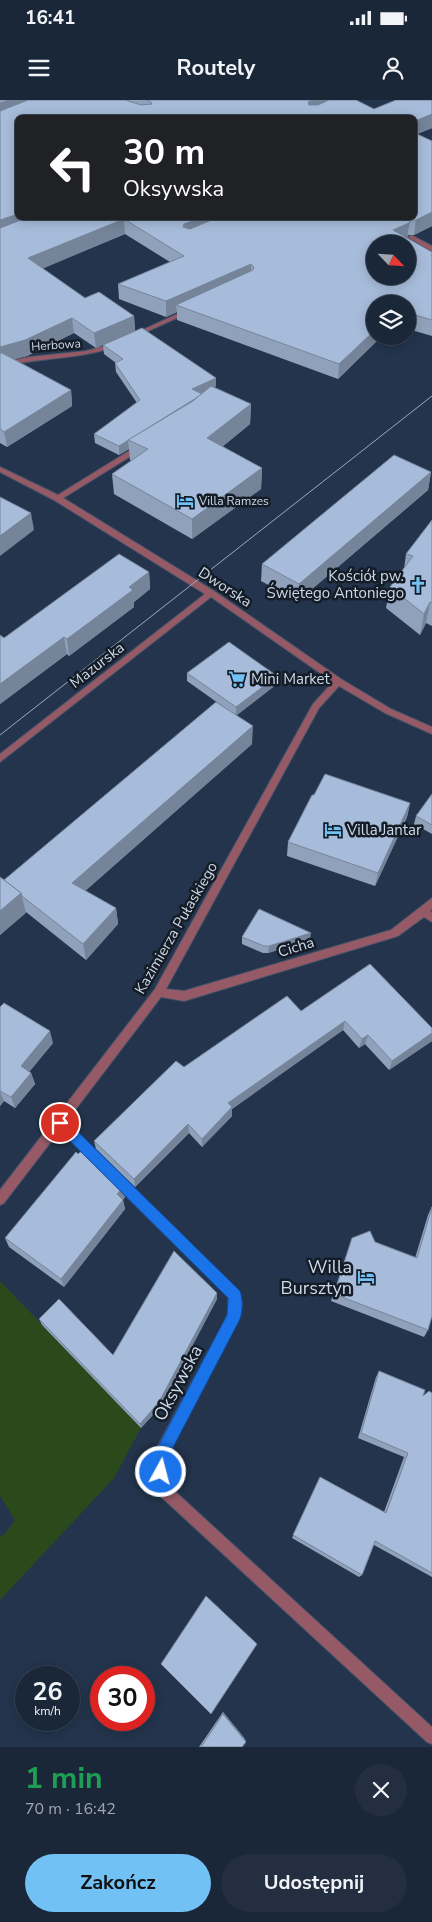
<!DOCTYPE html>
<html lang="pl">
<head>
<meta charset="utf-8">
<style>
  :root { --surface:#1a2739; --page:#232f41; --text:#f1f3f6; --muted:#9fa5ae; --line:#384453; --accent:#72c1f5 }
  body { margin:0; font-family:"Nunito Sans",sans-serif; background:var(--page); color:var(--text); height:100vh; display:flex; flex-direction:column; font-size:19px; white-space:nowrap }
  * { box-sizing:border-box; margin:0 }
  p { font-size:16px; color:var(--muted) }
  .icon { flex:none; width:28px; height:28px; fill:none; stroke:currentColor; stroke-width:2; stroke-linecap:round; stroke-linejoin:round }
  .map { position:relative; height:1647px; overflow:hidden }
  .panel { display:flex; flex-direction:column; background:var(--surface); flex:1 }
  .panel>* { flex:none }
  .hud { position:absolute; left:15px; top:15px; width:402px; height:105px; border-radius:8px; box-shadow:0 2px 12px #0003,0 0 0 1px var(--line); background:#202124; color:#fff; overflow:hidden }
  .needle { width:32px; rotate:115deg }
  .fabs { position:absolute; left:366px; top:135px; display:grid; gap:10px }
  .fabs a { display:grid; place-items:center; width:50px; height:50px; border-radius:50%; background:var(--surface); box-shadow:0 2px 12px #0003,0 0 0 1px var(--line); font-size:25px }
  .speed { position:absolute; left:15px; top:1566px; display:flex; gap:10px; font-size:25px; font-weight:700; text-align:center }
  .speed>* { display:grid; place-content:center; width:65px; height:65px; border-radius:50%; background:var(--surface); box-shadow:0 2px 12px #0003,0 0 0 1px var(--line); line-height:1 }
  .speed small { font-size:12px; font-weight:400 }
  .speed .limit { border:8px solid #d22; background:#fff; color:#111 }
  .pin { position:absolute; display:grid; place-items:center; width:42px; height:42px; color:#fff; margin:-21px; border:2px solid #fff; border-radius:50%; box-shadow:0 1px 5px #0007 }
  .me { position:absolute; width:55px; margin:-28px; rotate:7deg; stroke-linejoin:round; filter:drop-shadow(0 0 4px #0008) }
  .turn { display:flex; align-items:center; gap:18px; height:105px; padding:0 25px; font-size:22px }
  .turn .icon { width:65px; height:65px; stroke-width:2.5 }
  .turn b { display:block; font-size:35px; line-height:42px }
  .round { display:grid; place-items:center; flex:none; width:52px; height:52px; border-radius:26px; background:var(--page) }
  .headline { display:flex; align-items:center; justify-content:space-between; height:85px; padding:0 25px }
  h1 { font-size:30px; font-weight:700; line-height:38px; color:#1e9e55 }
  .button { display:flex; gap:10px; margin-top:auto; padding:10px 25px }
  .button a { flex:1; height:58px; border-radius:30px; background:var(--accent); color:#111; font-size:20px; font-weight:700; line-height:58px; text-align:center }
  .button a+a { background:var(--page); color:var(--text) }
  .status { display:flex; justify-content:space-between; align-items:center; height:35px; padding:0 25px; background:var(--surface); direction:ltr }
  .status svg { height:14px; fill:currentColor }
  header { display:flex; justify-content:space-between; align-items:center; height:65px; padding:0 25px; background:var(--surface); font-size:22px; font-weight:700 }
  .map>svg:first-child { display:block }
  .green { fill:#2b4a1c }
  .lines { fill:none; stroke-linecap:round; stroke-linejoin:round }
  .service-casing { stroke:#425268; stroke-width:2 }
  .minor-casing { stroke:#425268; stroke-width:2 }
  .service { fill:#955a66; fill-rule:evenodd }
  .minor { fill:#955a66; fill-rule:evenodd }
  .tram { stroke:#9eaabc; stroke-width:1 }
  .wall { fill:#90a2bb; fill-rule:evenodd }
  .shaded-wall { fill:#758499 }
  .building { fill:#a7bcda; stroke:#758499; fill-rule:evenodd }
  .route { fill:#1a73e8; stroke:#114b97 }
  .labels { text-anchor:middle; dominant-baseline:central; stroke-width:5; stroke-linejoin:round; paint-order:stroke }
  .far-street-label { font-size:12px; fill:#cdd8e7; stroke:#141c27 }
  .far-poi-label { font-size:12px; fill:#cdd8e7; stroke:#141c27; text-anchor:start }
  .poi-label { font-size:15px; fill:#cdd8e7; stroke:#141c27; text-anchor:start }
  .street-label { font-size:15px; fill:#cdd8e7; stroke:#141c27 }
  .near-poi-label { font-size:18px; fill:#cdd8e7; stroke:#141c27; text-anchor:end }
  .near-street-label { font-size:18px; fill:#cdd8e7; stroke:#141c27 }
</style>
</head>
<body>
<div class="status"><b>16:41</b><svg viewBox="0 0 49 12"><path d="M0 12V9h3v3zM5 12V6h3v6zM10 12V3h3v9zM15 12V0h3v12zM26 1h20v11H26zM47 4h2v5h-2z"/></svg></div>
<header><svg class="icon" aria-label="menu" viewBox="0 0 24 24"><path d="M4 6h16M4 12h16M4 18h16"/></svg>Routely<svg class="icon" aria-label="person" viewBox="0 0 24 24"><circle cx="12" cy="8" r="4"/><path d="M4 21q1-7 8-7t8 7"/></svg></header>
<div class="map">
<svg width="432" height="1647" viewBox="0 0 432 1647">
  <rect width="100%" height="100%" fill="#23344c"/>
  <!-- green -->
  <polygon class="green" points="0,1181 141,1328 114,1378 0,1500 0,1436 4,1435 15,1420 0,1396"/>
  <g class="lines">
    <!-- service casing -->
    <g class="service-casing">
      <g id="service">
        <polygon points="411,135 432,146 432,151 409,138 408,137"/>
        <polygon points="137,346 140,346 144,348 60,400 57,400 53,398"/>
      </g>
    </g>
    <!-- minor casing -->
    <g class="minor-casing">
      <g id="minor">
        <polygon points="188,209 191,211 190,212 137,236 132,235"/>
        <path d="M115,243L118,245L117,246C79,260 39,257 0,267V263L29,257L86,251Z"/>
        <path d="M0,367L60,396L214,491L341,579L391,609L432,627V634L385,613L339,586L319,608L166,889L184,891L391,830L432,798V809L430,811L432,812V822L424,817L398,836L184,901L161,897L66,1022L239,1192C243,1199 242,1213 238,1220L167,1357L168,1385L432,1627V1644L427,1642L157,1393L155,1388L153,1356L155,1351L228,1215L229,1198L60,1030L4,1103L0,1105V1090L155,889L313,604L333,582L211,497L0,662V654L205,494L54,400L0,372Z"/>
      </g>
    </g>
    <!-- service -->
    <use href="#service" class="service"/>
    <!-- minor -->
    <use href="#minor" class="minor"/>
    <!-- tram -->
    <polyline class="tram" points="0,635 432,296"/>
  </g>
  <!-- wall -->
  <g class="wall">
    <path d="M0,0H356L374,9L396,0H432V28L417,34L432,41V126L414,135H408L407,138L432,152V236L408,229V204H375V236H382L338,279L177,220V212L166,217L119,199L118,184L170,162L125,134L42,168L85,198L99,192L134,216L135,231L142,228L216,278V286L214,287L251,304L250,324L222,347L262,368L261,389L192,439L114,394L112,374L131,361L130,360L129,349L119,355L95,343L94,334L137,303L116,272L115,263H116L104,254L103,245L120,237L96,248L74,233L27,256L14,259L71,290L72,306L7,347L0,343ZM18,18H415V118H18ZM375,144H408V176H375Z"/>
    <polygon points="431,372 428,390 298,501 261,481 262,464"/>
    <polygon points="432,420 432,526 426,523 420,535 386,508 390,487 404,469 406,454"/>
    <polygon points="149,472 150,489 134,502 134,507 69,556 67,554 0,604 0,535 4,538"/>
    <polygon points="187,573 277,584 236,615 252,644 85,791 116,808 118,824 86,860 26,812 0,835 0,777 4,780 225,608 187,581"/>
    <polygon points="432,694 432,734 414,724 416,716"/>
    <polygon points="314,695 410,703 407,717 375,786 287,756 288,742"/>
    <polygon points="242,837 310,840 268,853 263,853 242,844"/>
    <polygon points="0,907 53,943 29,972 31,973 35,984 15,1008 4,1001 0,1006"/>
    <polygon points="301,911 432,941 389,970 365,944 359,948 343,930 232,1009 232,1016 202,1047 189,1033 135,1087 96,1049 94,1041 184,967"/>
    <polygon points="125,1097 123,1100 125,1109 64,1187 9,1147 5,1138"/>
    <polygon points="432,1106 428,1230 424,1237 331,1201 352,1138 375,1142 415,1158 428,1115"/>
    <polygon points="217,1199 160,1307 141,1328 42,1225 39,1219 113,1255"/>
    <polygon points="379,1271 423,1296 432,1293 432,1477 374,1445 362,1475 359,1477 292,1438 320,1377 384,1412 404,1357 358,1338 376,1277"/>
    <polygon points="223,1612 245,1639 242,1647 199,1647"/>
  </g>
  <!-- shaded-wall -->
  <g class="shaded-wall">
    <polygon points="8,0 50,0 0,18 0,3"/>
    <polygon points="312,0 334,0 307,16 308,2"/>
    <polygon points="432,14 432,28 415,35 415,21"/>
    <polygon points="432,112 432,126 414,135 416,120"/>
    <polygon points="18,114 18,118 48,118 0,136 0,120"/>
    <polygon points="201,118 237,118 184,139 183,127 184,124"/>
    <polygon points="124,119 125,134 30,174 28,158"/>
    <polygon points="410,120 407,138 393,130"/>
    <polygon points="251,164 251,179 176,205 177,212 166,217 166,201"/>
    <polygon points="134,216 135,231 96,248 94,233"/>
    <polygon points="72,218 74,233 27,256 0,263 0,247"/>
    <polygon points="375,230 375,236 382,236 338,279 339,264"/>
    <polygon points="216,278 216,286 192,298 192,289"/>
    <polygon points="71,290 72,306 7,347 4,332"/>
    <polygon points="251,304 250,324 207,359 207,338"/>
    <polygon points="128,340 129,349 119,355 119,346"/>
    <polygon points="262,368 261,389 192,439 192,419"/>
    <polygon points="431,372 428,390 298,501 299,484"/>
    <polygon points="31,413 34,430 0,456 0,436"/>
    <polygon points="149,472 150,489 134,502 134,507 69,556 67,539 129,487"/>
    <polygon points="430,502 426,523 420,535 424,514"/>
    <polygon points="64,537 67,554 0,604 0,584"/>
    <polygon points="277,576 277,584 236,616 236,607"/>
    <polygon points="253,626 252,644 75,800 72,783"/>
    <polygon points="410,703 407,717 375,786 378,773"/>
    <polygon points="21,793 26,813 0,835 0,811"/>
    <polygon points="116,808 118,824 86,860 83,844"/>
    <polygon points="311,833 310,840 268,853 269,846"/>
    <polygon points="345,921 343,930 232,1009 232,1016 202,1047 202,1039 228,1003"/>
    <polygon points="50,931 53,943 25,977 21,966"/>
    <polygon points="432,933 432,941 389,970 392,961"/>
    <polygon points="368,935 365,944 359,948 362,939"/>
    <polygon points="31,973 35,984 15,1008 11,997"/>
    <polygon points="0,991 4,1001 0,1006"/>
    <polygon points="188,1024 189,1033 135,1087 134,1079"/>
    <polygon points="123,1088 125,1097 119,1103 117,1094"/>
    <polygon points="123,1100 125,1109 64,1187 61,1179"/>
    <polygon points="217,1193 217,1199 160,1307 141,1328 140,1324"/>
    <polygon points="223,1612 245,1639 246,1642 223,1614"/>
  </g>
  <!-- building -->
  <g class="building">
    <polygon points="0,0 8,0 0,3"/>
    <polygon points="28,0 125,0 141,5 152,4 151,2 146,0 312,0 308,2 309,5 318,5 329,0 356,0 374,9 396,0 432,0 432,14 415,21 415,18 18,18 18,114 0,120 0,11"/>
    <path d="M415,33L432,41V112L416,120H410L409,123L393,130L432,152V155H431L432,156V220L408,213V204H375V230L339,264L176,205L253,170L254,167L251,164L166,201L118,184L184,156L124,119L28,158L85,198L99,192L134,216L94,233L72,218L25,240L0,247V128L26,118H201L184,124L183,127L190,129L216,118H415ZM375,144H408V176H375Z"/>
    <polygon points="142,228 216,278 192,289 202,294 201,295 119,346 94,334 140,300 115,263 123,259 103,245"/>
    <polygon points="0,253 2,253 71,290 4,332 0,329"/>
    <polygon points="211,286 251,304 207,338 262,368 192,419 112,374 148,349 128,340 193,301"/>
    <polygon points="394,355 431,372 299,484 262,464"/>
    <polygon points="0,397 31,413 0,436"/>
    <polygon points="432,420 432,503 430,502 424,514 390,487 413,456 406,454"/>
    <polygon points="119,454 149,472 129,487 133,490 67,539 64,537 0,584 0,535 4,538"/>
    <polygon points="229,542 277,576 236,607 187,573"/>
    <polygon points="216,602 253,626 72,783 116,808 83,844 22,796 21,793 4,780"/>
    <polygon points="325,674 410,703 378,773 288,742 312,695 314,695"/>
    <polygon points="432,694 432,725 416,716"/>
    <polygon points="0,777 21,793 0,811"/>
    <polygon points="259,809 311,833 269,846 264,846 242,837"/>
    <polygon points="370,864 432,928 432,933 392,961 368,935 362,939 345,921 228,1003 232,1007 202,1039 188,1024 134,1079 94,1041 176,961 184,967 287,896 301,911"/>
    <polygon points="4,903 50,931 21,966 31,973 11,997 0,991 0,907"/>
    <polygon points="84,1049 123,1088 117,1094 123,1100 61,1179 5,1138 76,1052 78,1054"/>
    <polygon points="432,1107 432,1216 428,1230 334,1194 352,1138 370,1131 375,1142 417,1158"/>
    <polygon points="174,1151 217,1193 159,1302 140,1324 39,1219 59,1199 113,1255"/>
    <polygon points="379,1271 425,1290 423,1296 429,1291 432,1293 432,1473 375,1441 362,1475 293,1435 320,1377 386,1413 408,1353 361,1333"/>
    <polygon points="206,1496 257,1544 211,1614 161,1564"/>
    <polygon points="223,1614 246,1642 242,1647 201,1647"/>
  </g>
  <!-- route -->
  <path class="route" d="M60,1017L65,1019L240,1191C243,1199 243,1213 239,1221L168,1357L169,1372L167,1377L161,1379L156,1377L153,1356L227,1215L228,1198L56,1027L54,1023L56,1019Z"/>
  <!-- icons -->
  <defs>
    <g id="hotel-bare" transform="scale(1.35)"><path d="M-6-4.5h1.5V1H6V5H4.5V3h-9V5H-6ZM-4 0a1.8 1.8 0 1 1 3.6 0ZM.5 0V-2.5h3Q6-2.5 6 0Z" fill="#72c1f5" stroke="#141c27" stroke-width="2.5" paint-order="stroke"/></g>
    <g id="church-bare" transform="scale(1.35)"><path d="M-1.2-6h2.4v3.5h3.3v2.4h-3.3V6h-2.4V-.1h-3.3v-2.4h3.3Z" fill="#72c1f5" stroke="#141c27" stroke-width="2.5" paint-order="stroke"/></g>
    <g id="supermarket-bare" transform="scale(1.35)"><path d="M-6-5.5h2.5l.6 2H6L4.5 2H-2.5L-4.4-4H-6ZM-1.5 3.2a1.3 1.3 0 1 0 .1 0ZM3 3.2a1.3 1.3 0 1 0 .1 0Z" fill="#72c1f5" stroke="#141c27" stroke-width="2.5" paint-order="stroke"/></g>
  </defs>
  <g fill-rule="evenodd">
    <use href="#hotel-bare" x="185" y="401"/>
    <use href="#church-bare" x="418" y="485"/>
    <use href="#supermarket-bare" x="237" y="579"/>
    <use href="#hotel-bare" x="333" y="730"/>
    <use href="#hotel-bare" x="366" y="1177"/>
  </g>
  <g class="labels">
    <!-- far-street labels -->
    <g class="far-street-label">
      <text transform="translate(56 245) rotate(-4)">Herbowa</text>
    </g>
    <!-- far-poi labels -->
    <g class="far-poi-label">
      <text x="199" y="401">Villa Ramzes</text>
    </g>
    <!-- poi labels -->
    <g class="poi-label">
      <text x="404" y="476" text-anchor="end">Kościół pw.<tspan x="404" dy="17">Świętego Antoniego</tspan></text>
      <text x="251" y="579">Mini Market</text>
      <text x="347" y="730">Villa Jantar</text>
    </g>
    <!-- street labels -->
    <g class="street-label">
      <text transform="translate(225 487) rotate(33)">Dworska</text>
      <text transform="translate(97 565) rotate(-38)">Mazurska</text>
      <text transform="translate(176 828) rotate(-60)">Kazimierza Pułaskiego</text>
      <text transform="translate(296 847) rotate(-17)">Cicha</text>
    </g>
    <!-- near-poi labels -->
    <g class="near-poi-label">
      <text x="352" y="1167">Willa<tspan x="352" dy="21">Bursztyn</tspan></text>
    </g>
    <!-- near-street labels -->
    <g class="near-street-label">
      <text transform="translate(178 1283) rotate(-62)">Oksywska</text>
    </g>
  </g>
</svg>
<div class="fabs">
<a><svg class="needle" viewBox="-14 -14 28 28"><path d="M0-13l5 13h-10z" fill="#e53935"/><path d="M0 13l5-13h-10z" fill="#9fa5ae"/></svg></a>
<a><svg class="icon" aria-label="layers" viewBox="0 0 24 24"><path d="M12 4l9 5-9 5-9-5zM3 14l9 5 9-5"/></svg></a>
</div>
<div class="speed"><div>26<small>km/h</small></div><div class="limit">30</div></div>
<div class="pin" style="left:60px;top:1023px;background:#d93025"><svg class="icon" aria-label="arrive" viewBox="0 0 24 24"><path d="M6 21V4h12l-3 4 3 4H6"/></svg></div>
<svg class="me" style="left:161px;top:1372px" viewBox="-20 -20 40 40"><circle r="17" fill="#1a73e8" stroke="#fff" stroke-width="3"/><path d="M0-11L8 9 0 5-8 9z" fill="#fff"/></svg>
<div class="hud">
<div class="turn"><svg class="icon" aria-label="left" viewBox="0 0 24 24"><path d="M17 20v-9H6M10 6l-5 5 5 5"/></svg><div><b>30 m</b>Oksywska</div></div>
</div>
</div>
<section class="panel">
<div class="headline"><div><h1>1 min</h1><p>70 m · 16:42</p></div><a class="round"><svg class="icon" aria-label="close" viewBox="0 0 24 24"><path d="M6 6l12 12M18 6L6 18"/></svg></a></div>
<div class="button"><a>Zakończ</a><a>Udostępnij</a></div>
</section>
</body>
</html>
